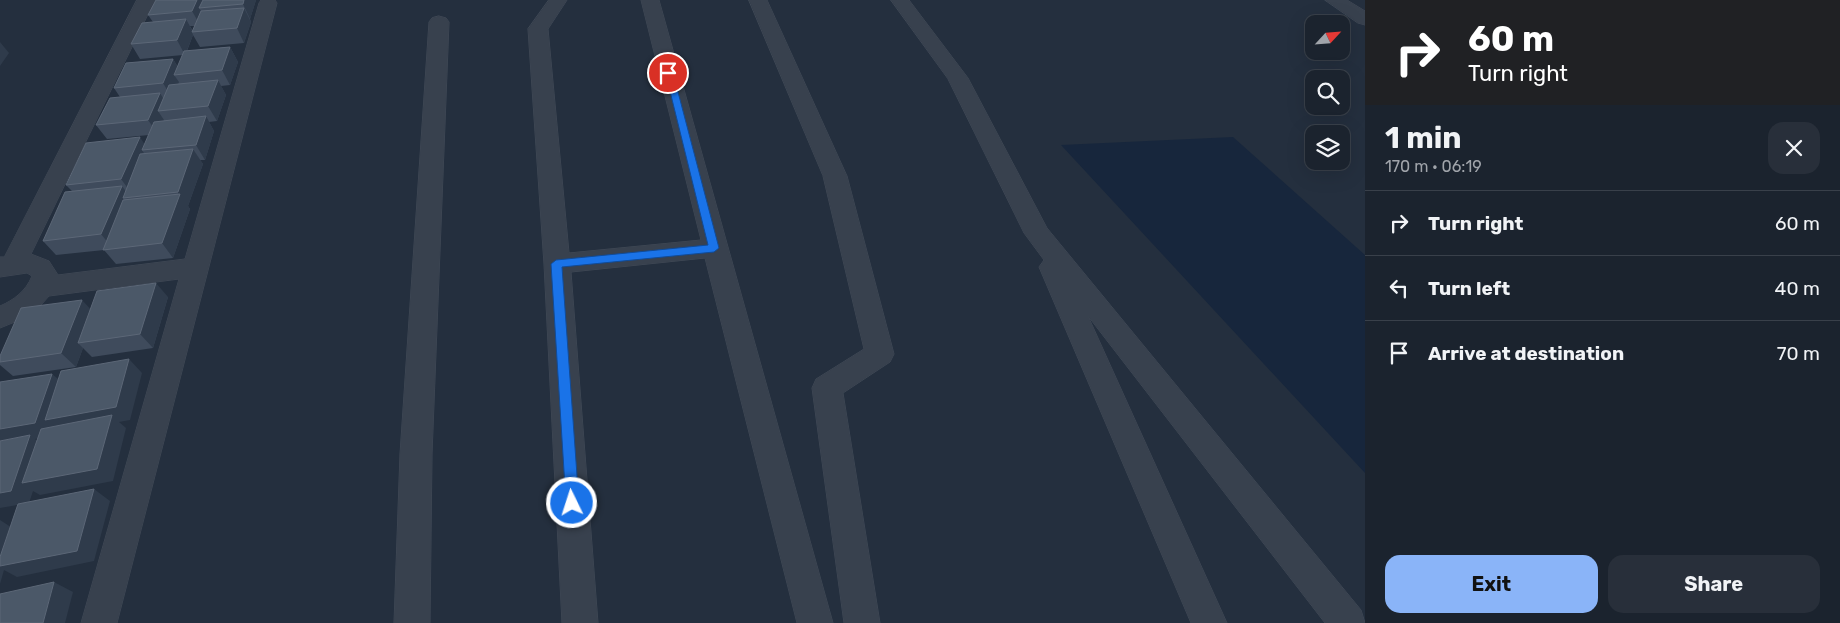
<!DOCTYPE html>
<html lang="en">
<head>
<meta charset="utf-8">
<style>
  :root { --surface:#1b232e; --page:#282f3a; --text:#f1f3f6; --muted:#a0a4aa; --line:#39404a; --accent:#8ab4f8 }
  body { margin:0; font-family:Rubik,sans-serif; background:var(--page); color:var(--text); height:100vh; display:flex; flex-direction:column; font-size:19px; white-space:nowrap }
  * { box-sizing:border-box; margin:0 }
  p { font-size:16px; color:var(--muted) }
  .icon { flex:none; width:28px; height:28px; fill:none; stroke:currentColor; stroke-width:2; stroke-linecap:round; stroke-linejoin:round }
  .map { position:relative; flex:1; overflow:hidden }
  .panel { display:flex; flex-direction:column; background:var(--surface); width:475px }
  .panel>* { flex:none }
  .banner { background:#202124; color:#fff; overflow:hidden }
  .needle { width:32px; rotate:64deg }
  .buttons { position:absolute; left:1305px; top:15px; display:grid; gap:10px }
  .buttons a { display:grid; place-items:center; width:45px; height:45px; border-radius:10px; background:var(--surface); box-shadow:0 5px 20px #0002,0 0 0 1px var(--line); font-size:25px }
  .pin { position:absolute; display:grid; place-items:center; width:42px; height:42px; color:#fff; margin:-21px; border:2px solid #fff; border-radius:50%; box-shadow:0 1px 5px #0007 }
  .me { position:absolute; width:55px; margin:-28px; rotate:356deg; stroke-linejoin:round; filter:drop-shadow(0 0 4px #0008) }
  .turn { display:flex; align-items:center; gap:18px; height:105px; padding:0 20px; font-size:22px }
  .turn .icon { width:65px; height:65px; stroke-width:2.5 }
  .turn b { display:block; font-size:35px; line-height:42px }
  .round { display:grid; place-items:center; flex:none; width:52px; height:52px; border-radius:15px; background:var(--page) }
  .head { display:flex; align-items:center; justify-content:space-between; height:85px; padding:0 20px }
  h1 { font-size:30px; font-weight:700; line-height:38px }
  .button { display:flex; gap:10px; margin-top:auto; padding:10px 20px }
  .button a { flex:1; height:58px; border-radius:15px; background:var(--accent); color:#111; font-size:20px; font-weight:700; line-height:58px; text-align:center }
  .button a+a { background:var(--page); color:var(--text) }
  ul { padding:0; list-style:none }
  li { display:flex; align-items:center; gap:15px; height:65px; padding:0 20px; border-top:1px solid var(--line) }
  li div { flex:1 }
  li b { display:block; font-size:19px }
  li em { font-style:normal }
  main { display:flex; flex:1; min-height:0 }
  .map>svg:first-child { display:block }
  .water { fill:#17263c }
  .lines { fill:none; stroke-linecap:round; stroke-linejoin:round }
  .minor-casing { stroke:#414a57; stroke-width:1 }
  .minor { fill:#38414e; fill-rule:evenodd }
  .wall { fill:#3f4b5c; fill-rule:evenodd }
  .shaded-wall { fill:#2f3b4b; fill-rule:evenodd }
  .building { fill:#4b5868; stroke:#5c6777 }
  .route { fill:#1a73e8; stroke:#114b97 }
</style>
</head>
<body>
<main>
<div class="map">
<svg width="1365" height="623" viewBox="0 0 1365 623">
  <rect width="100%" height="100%" fill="#242f3e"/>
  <!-- water -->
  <polygon class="water" points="1233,137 1365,255 1365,473 1061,145"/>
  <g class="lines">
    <!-- minor casing -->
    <g class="minor-casing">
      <g id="minor">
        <path d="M137,0H155L31,254L49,261L58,275L185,259L259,3L261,0H275L277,3L117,623H81L179,279L49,296L32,315L0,328V306C14,300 26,291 32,276L27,273L0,277V257H4Z"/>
        <polygon points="549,0 567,0 548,29 569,253 701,240 641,0 659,0 833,623 797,623 705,258 571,272 598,623 562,623 544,264 528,29"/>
        <polygon points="749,0 767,0 847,176 894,354 890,362 843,393 880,623 844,623 812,388 816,379 864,349 823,176"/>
        <polygon points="891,0 909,0 968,78 1047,228 1361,610 1365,623 1325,623 1088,316 1227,623 1191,623 1039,267 1044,260 1024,233 948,79"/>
        <polygon points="1325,0 1347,0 1365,11 1365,25 1358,23"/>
        <polygon points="439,16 446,18 449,22 432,454 430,623 394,623 400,454 429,22 432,18"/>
      </g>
    </g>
    <!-- minor -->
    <use href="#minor" class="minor"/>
  </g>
  <!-- wall -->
  <g class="wall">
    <path d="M156,0H256L250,19L251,22L244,43L200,47L193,35L187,51L230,47L238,62L230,85L221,86L226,95L217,121L209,122L214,131L205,160H200L203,164L188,206L190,209L173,258L116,264L104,250L56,255L43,241L72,191L66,185L145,145L149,135L107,139L96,125L120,97L114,88L173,59L178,67L183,55L140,59L131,44L153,22L148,15ZM190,26H195L193,31Z"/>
    <polygon points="168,297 153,348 92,357 83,348 76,367 13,376 0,365 0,356 91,309"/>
  </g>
  <!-- shaded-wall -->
  <g class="shaded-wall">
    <polygon points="197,0 205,0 199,8 204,16 200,25 192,11"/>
    <polygon points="244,0 256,0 250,19 243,4"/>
    <polygon points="244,8 251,22 244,43 237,28"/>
    <polygon points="186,19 193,32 192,32 193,35 185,55 177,40"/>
    <polygon points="0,42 9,53 0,66"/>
    <polygon points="230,47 238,62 230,85 222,70"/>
    <polygon points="173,59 182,74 174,75 179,82 172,98 163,83"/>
    <polygon points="218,80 226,95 217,121 208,106"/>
    <polygon points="160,93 169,108 158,111 164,120 158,134 148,120"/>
    <polygon points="206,116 214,131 205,160 196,145"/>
    <polygon points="140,137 148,150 142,150 147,158 132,194 121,179"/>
    <polygon points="193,149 203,164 188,206 190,209 173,258 162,243 179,195 178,192"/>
    <polygon points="122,186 130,197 123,198 130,208 113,249 101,234"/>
    <polygon points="156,283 168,297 153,348 140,334"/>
    <polygon points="82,300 95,314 78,343 83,348 76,367 61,353"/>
    <path d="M129,359L142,373L130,420L119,422L126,428L113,481L40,495L33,491L29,503L0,508V429L52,374L68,387ZM52,436L47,448L35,439Z"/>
    <polygon points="94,489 110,501 94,561 17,577 4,570 0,584 0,520 17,531"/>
    <polygon points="54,582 73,592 65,623 43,623"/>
  </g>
  <!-- building -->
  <g class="building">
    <polygon points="156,0 197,0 192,11 148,15"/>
    <polygon points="203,0 244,0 243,4 199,8"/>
    <polygon points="244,8 237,28 192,32 201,11"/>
    <polygon points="186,19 177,40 131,44 142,23"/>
    <polygon points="230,47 222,70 174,75 184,51"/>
    <polygon points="173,59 163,83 114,88 126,63"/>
    <polygon points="218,80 208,106 158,111 169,85"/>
    <polygon points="160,93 148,120 96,125 110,98"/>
    <polygon points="206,116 196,145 142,150 154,122"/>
    <polygon points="140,137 121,179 66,185 86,143"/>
    <polygon points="193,149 178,192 123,198 140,154"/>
    <polygon points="122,186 101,234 43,241 65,192"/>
    <polygon points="180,194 162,243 103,250 123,200"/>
    <polygon points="156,283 140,334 78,343 97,291"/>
    <polygon points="82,300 61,353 0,362 0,356 21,308"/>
    <polygon points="129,359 116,407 45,420 61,371"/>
    <polygon points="52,374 35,423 0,429 0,382"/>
    <polygon points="112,415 97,469 22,483 41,429"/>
    <polygon points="30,435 11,491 0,493 0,441"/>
    <polygon points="94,489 77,551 0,566 0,557 18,504"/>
    <polygon points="54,582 43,623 0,623 0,594"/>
  </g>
  <!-- route -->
  <polygon class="route" points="665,71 673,73 719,248 714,252 562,267 579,503 577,508 572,510 568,508 566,503 551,264 556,260 708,245"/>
</svg>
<div class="buttons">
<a><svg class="needle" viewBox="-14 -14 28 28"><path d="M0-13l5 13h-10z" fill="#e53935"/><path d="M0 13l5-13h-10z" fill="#a0a4aa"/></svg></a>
<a><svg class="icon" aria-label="search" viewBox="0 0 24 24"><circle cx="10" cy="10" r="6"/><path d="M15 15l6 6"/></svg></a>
<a><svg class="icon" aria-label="layers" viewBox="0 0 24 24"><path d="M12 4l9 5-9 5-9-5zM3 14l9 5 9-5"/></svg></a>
</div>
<div class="pin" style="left:668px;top:73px;background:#d93025"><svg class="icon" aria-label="arrive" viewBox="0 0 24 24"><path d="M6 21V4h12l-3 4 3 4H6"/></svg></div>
<svg class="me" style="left:572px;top:503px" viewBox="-20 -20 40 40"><circle r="17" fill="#1a73e8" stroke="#fff" stroke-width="3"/><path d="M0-11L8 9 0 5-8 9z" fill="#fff"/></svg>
</div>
<section class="panel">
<div class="banner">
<div class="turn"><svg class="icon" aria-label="right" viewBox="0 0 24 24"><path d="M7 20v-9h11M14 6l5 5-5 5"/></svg><div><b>60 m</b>Turn right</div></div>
</div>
<div class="head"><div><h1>1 min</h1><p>170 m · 06:19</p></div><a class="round"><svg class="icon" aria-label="close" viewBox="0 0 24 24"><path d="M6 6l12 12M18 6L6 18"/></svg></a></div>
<ul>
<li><svg class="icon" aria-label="right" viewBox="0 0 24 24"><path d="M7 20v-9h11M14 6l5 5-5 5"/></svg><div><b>Turn right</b></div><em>60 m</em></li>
<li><svg class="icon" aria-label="left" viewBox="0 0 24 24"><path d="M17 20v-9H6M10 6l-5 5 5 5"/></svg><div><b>Turn left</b></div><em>40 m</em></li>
<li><svg class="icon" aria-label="arrive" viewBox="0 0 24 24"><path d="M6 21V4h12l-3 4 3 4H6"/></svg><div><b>Arrive at destination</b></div><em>70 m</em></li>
</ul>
<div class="button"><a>Exit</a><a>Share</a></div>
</section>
</main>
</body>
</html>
